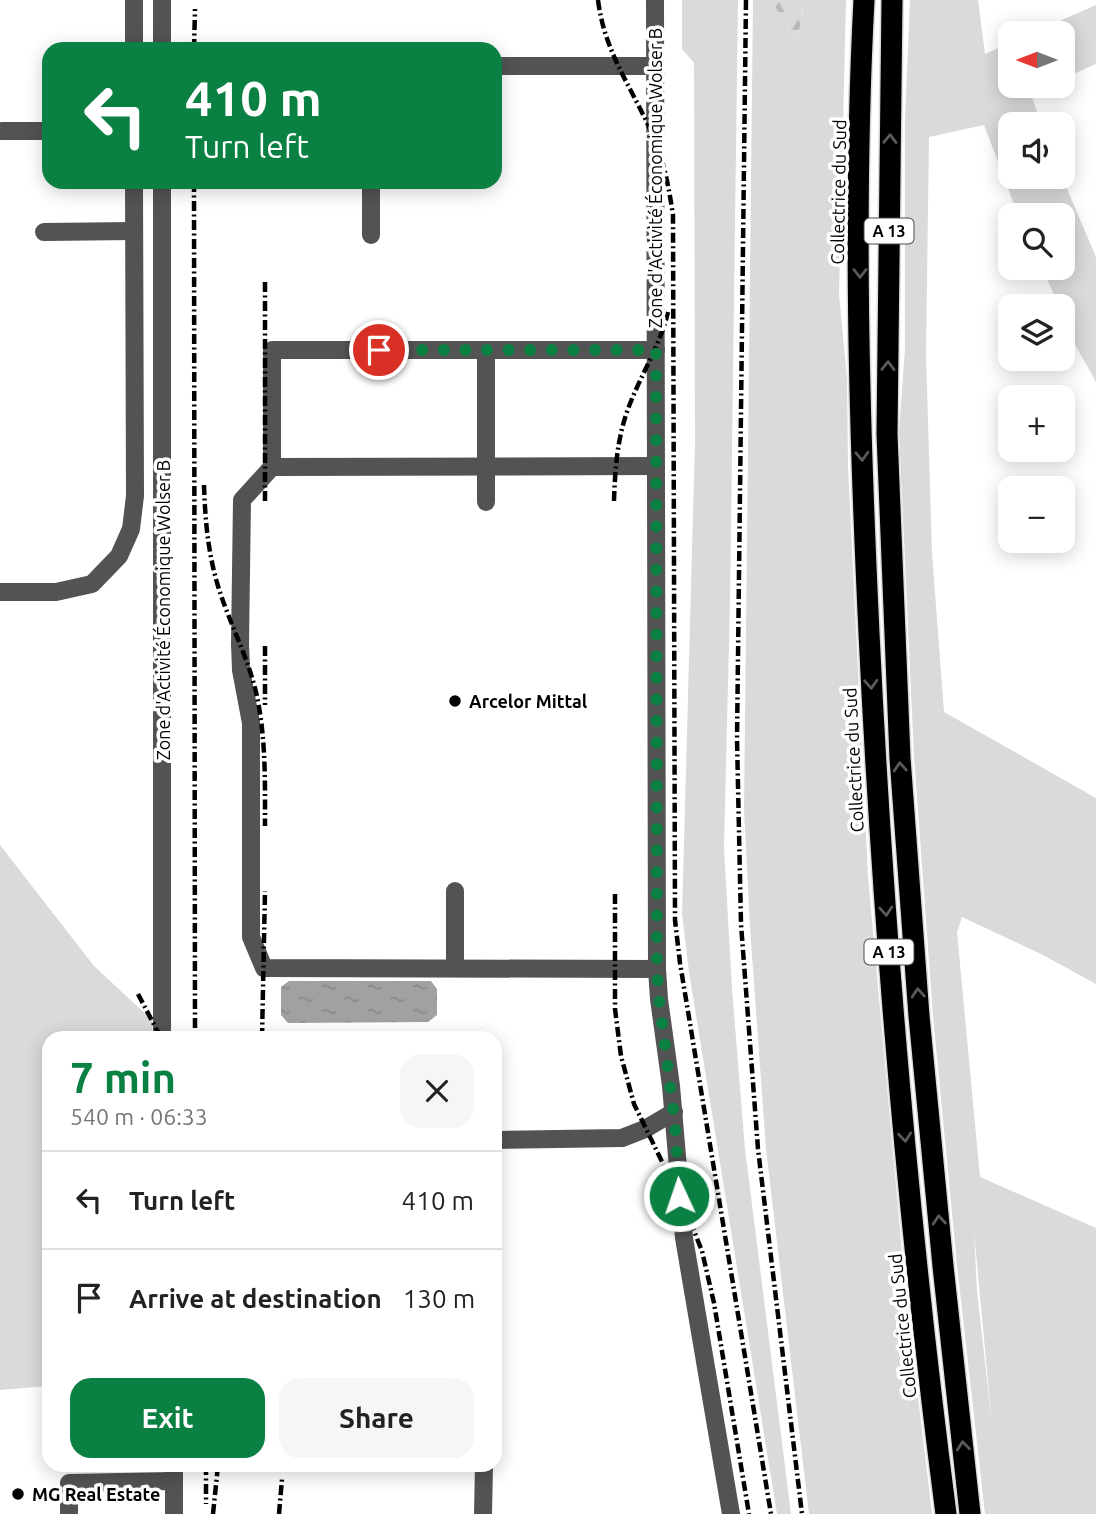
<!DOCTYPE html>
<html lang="en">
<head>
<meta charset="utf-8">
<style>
  :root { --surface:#fff; --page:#f6f6f6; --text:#222; --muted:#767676; --line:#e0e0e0; --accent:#0b8043 }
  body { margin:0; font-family:Ubuntu,sans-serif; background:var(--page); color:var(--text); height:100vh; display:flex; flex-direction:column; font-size:26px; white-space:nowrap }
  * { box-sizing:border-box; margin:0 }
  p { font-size:23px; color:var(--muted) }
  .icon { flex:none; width:38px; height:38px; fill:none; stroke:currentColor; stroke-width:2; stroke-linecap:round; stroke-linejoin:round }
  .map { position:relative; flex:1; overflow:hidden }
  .drawer { position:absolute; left:42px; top:1031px; width:460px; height:441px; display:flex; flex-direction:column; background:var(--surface); border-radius:21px; box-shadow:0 4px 18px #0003 }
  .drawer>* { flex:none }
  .top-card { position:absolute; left:42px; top:42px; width:460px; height:147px; border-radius:21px; box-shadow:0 4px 18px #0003; background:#0b8043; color:#fff; overflow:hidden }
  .needle { width:46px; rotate:270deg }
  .buttons { position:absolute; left:998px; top:21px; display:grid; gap:14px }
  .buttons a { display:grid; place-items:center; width:77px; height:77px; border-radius:14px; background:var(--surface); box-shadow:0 4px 18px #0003; font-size:35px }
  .pin { position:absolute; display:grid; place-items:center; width:60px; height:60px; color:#fff; margin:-30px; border:4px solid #fff; border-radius:50%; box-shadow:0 2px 7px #0007 }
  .me { position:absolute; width:77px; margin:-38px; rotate:357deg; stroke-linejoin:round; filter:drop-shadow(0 0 5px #0008) }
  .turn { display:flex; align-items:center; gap:24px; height:147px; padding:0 28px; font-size:32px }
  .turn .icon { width:91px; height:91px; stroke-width:2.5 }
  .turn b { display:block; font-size:49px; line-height:60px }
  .round { display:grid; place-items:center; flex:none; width:74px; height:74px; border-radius:21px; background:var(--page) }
  .overview { display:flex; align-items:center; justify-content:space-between; height:119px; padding:0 28px }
  h1 { font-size:42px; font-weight:700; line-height:52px; color:var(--accent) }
  .button { display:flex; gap:14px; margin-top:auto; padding:14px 28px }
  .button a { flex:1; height:80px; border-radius:21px; background:var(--accent); color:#fff; font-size:28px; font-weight:700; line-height:80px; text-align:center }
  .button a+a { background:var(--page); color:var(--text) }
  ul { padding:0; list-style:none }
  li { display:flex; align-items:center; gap:21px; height:98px; padding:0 28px; border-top:2px solid var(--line) }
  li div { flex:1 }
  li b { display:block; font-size:26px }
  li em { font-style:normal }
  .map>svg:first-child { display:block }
  .grass { fill:#dadada; fill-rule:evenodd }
  .forest { fill:url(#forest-firs) }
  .water { fill:url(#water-ripples) }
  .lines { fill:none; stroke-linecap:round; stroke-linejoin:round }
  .highway-casing { stroke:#dbdbdb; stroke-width:24 }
  .minor { stroke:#535353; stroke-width:18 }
  .highway { stroke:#000; stroke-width:21 }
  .rail { stroke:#000; stroke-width:4.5; stroke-dasharray:10 3.5 2 3.5; stroke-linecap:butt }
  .oneway { stroke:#595959 }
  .route { stroke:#0b8043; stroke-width:12; stroke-dasharray:0 21.6 }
  .poi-dot { fill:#000; stroke:#fff; stroke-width:2.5 }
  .labels { text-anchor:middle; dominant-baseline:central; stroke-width:7; stroke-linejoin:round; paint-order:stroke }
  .shield { fill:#fff; stroke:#4c4c4c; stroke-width:2 }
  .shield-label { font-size:16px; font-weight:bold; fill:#000 }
  .street-label { font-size:18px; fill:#000; stroke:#fff }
  .poi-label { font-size:18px; font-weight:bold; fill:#000; stroke:#fff; text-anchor:start }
</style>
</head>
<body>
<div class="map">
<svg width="1096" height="1514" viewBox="0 0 1096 1514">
  <defs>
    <pattern id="forest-firs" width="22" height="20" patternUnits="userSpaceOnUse" patternTransform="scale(1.75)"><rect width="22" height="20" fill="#dadada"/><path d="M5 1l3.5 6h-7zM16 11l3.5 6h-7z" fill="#b9b9b9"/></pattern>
    <pattern id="water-ripples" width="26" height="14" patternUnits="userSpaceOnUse" patternTransform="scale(1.75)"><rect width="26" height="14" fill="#a1a1a1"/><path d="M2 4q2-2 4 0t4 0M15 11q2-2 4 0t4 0" fill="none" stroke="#898989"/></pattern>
  </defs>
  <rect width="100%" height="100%" fill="#fff"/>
  <!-- grass -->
  <g class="grass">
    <polygon points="682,0 738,0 730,601 724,848 732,989 745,1149 791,1514 777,1514 689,972 682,914 695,442 694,63 682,49"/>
    <polygon points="753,0 771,0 795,40 803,19 802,0 846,0 839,294 847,378 848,467 868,876 906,1297 932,1514 809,1514 766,1149 750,928 744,809"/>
    <path d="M910,0H978L985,54L1010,43V86H1048L1031,94L1041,124H1010V177H1062L1096,257V382C1086,362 1062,328 1062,306H1059L1042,268H1062V215H1018L984,125L929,137L926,355L932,553L944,712L1096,798V984L1043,955L962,917L957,932L980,1177L1096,1228V1514H985L957,1265L933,1016L914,756L899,431L905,348V119ZM974,1232L992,1424L977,1291Z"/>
    <polygon points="1096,5 1096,64 1062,79 1062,33 1032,33"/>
    <polygon points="0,845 94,966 152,1020 153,1038 49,1038 49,1386 0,1390"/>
  </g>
  <!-- forest -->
  <polygon class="forest" points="771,0 802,0 803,19 795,40"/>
  <!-- water -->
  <polygon class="water" points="289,981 431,981 437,989 437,1015 428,1022 288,1023 281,1015 281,987"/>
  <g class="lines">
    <!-- highway casing -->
    <g class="highway-casing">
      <g id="highway">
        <path d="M864,0C853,210 859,422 869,633C883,927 908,1222 946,1514"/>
        <polyline points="892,0 887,434 900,758 919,1016 943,1266 970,1514"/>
      </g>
    </g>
    <!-- minor -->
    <g class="minor">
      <polyline points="134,0 134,49"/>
      <polyline points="162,0 162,49"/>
      <polyline points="655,0 657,969 659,999 671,1086 684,1238 731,1514"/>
      <polyline points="495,66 655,66"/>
      <polyline points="2,131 49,131"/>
      <polyline points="162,182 162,1038"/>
      <polyline points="44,232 134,231"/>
      <polyline points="371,235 371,182"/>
      <polyline points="486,350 486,502"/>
      <polyline points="656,350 272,350 272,467 656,466"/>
      <polyline points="272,467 242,500 240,644 241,670 251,723 251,937 264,968 657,969"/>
      <polyline points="0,592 56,592 92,584 119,556 131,529 135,496 134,182"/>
      <polyline points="455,968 455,891"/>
      <polyline points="495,1140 622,1138 645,1129 674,1112"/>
      <polyline points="174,1465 174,1514"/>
      <polyline points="69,1514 69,1483 174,1481"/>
      <polyline points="483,1514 484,1465"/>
    </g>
    <!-- highway -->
    <use href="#highway" class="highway"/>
    <!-- rail -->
    <g class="rail">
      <path d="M598,0C605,56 635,91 655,141C665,165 669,189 673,215L675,920L680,963L771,1514"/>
      <polyline points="746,0 737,739 741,924 758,1149 802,1514"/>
      <polyline points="194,49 195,9"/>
      <polyline points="194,182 195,1038"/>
      <polyline points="265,282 265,502"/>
      <path d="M204,485C205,519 208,553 218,586C229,622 247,655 256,692C266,736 265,782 265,826"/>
      <path d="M614,501C615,470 617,439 628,409C640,376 660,346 668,312"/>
      <polyline points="265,646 265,705"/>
      <polyline points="615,894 615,1009 621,1056 634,1104 686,1211 702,1251 714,1303 749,1514"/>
      <polyline points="138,994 161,1038"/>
      <polyline points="262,1038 265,891"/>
      <polyline points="206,1465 206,1504"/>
      <polyline points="213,1514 218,1465"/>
      <polyline points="279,1514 282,1479"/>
    </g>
  </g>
  <!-- one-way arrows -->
  <defs><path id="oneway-chevron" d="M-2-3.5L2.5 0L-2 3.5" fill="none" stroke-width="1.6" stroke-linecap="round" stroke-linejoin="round" transform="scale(1.75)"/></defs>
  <g class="oneway">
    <use href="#oneway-chevron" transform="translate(890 139) rotate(-89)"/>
    <use href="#oneway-chevron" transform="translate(860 273) rotate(90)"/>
    <use href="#oneway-chevron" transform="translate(888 366) rotate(-89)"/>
    <use href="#oneway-chevron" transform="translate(862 456) rotate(88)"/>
    <use href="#oneway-chevron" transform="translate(871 684) rotate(87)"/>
    <use href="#oneway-chevron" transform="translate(900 767) rotate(-94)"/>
    <use href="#oneway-chevron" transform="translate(886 911) rotate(86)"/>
    <use href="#oneway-chevron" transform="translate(918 993) rotate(-94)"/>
    <use href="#oneway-chevron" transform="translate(905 1137) rotate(84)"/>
    <use href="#oneway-chevron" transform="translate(939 1220) rotate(-95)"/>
    <use href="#oneway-chevron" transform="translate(963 1446) rotate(-96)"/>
  </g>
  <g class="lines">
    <!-- route -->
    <polyline class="route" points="379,350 656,350 657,969 659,999 675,1124 679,1196"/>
  </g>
  <!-- markers -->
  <g class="poi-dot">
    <circle cx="455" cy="701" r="7"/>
    <circle cx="18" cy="1494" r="7"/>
  </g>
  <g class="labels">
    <!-- shield labels -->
    <g class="shield">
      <rect x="864.5" y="218.5" width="49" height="25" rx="5"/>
      <rect x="864.5" y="939.5" width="49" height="25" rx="5"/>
    </g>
    <g class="shield-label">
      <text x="889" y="231">A 13</text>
      <text x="889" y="952">A 13</text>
    </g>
    <!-- street labels -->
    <g class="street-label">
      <text transform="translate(655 178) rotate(-90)">Zone d'Activité Économique Wolser B</text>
      <text transform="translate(838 192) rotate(-89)">Collectrice du Sud</text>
      <text transform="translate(163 610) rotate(-90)">Zone d'Activité Économique Wolser B</text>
      <text transform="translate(853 760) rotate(-93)">Collectrice du Sud</text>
      <text transform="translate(902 1326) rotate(-96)">Collectrice du Sud</text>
    </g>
    <!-- poi labels -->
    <g class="poi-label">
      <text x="469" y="701">Arcelor Mittal</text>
      <text x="32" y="1494">MG Real Estate</text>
    </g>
  </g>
</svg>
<div class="buttons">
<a><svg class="needle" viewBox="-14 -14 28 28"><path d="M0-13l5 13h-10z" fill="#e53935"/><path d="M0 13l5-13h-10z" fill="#767676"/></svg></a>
<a><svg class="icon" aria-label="sound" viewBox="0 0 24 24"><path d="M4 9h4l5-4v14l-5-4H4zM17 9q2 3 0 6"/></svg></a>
<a><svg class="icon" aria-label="search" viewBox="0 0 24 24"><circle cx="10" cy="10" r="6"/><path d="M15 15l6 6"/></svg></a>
<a><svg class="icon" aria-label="layers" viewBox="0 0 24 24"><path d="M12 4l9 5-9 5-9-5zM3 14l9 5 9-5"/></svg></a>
<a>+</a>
<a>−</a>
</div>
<div class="pin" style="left:379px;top:350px;background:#d93025"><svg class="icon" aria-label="arrive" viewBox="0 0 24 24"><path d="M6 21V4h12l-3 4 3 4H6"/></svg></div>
<svg class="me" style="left:679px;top:1196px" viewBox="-20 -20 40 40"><circle r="17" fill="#0b8043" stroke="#fff" stroke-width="3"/><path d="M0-11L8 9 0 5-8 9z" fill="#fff"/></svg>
<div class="top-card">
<div class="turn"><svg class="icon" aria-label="left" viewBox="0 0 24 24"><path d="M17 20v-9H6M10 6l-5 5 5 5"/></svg><div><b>410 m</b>Turn left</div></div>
</div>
<section class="drawer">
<div class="overview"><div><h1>7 min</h1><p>540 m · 06:33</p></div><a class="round"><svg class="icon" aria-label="close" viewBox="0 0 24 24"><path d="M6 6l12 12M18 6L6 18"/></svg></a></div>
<ul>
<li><svg class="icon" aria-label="left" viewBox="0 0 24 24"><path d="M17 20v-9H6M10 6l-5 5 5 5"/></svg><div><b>Turn left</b></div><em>410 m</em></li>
<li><svg class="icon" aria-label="arrive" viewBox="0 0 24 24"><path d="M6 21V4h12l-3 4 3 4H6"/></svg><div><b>Arrive at destination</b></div><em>130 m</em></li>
</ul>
<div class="button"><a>Exit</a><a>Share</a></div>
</section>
</div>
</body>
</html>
